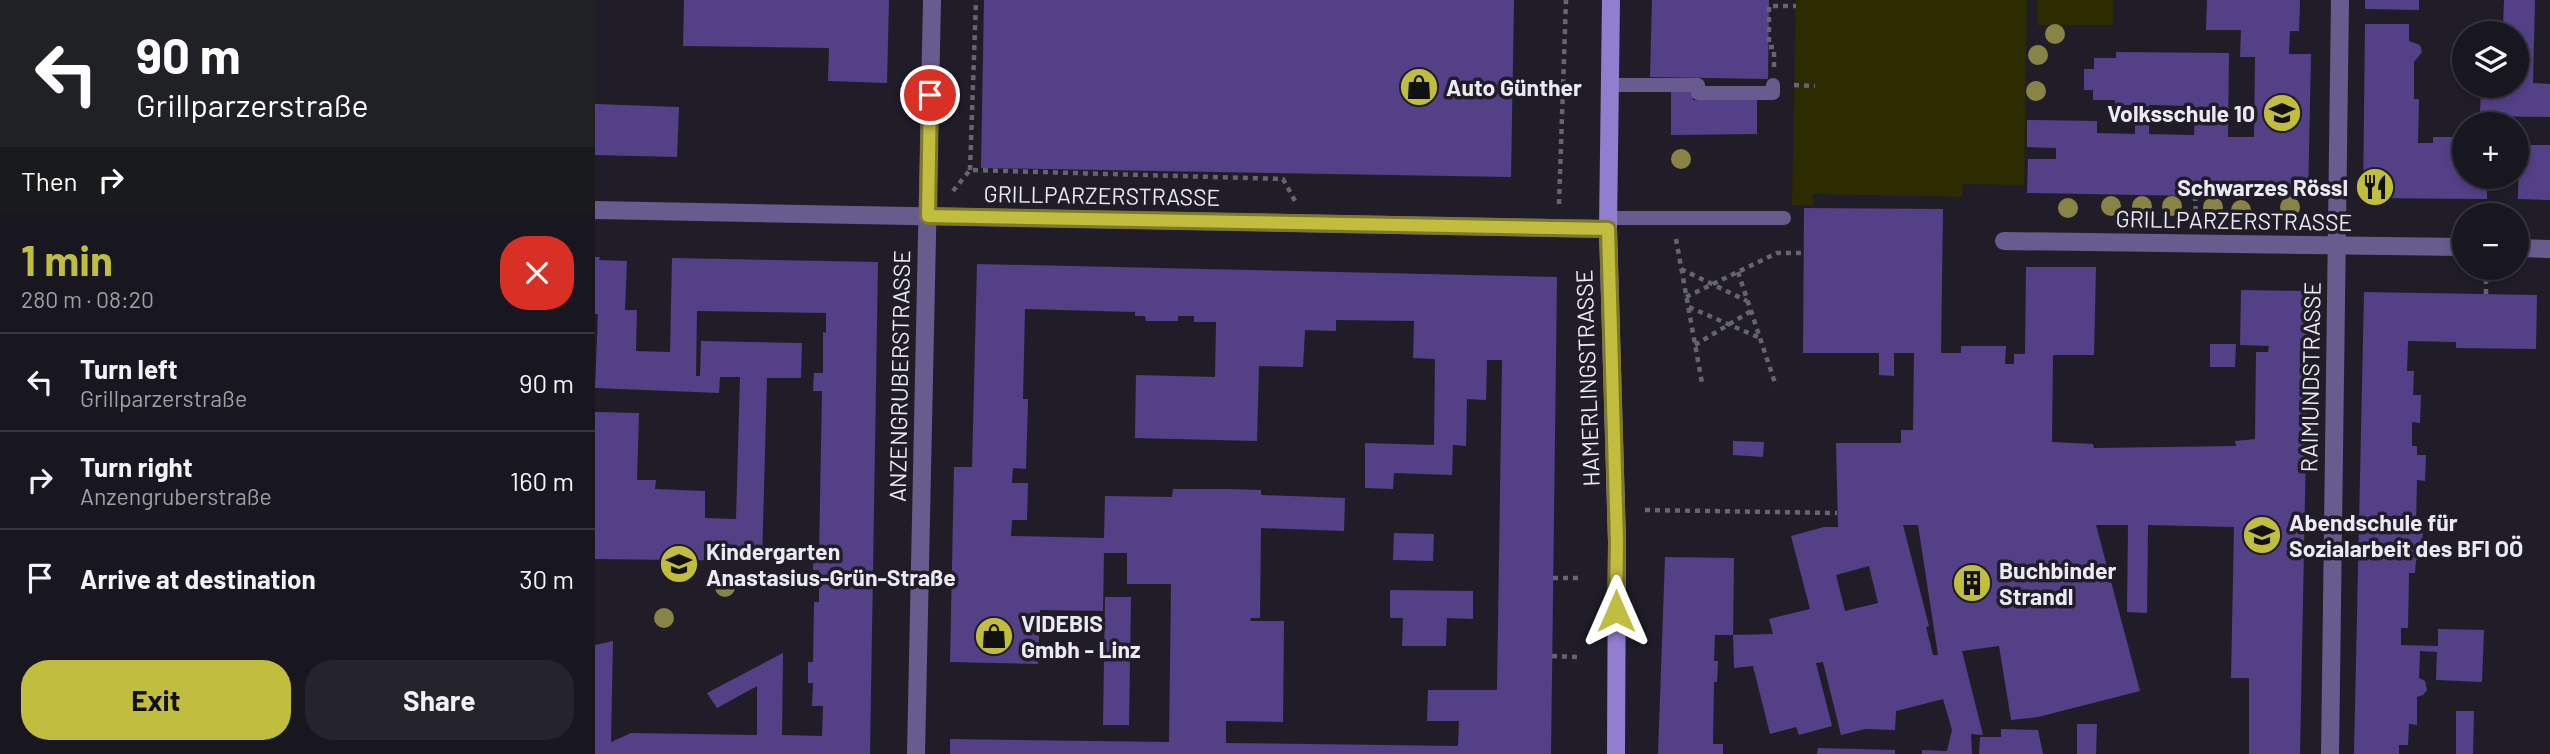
<!DOCTYPE html>
<html lang="en">
<head>
<meta charset="utf-8">
<style>
  :root { --surface:#18161f; --page:#25232c; --text:#f1f3f6; --muted:#9f9fa4; --line:#36353d; --accent:#c1bd3f }
  body { margin:0; font-family:Barlow,sans-serif; background:var(--page); color:var(--text); height:100vh; display:flex; flex-direction:column; font-size:26px; white-space:nowrap }
  * { box-sizing:border-box; margin:0 }
  p { font-size:23px; color:var(--muted) }
  .icon { flex:none; width:38px; height:38px; fill:none; stroke:currentColor; stroke-width:2; stroke-linecap:round; stroke-linejoin:round }
  .map { position:relative; flex:1; overflow:hidden }
  .panel { display:flex; flex-direction:column; background:var(--surface); width:595px }
  .panel>* { flex:none }
  .hud { background:#202124; color:#fff; overflow:hidden }
  .tools { position:absolute; left:1857px; top:21px; display:grid; gap:14px }
  .tools a { display:grid; place-items:center; width:77px; height:77px; border-radius:50%; background:var(--surface); box-shadow:0 4px 10px #0003,0 0 0 2px var(--line); font-size:35px }
  .pin { position:absolute; display:grid; place-items:center; width:60px; height:60px; color:#fff; margin:-30px; border:4px solid #fff; border-radius:50%; box-shadow:0 2px 7px #0007 }
  .me { position:absolute; width:77px; margin:-38px; rotate:0deg; stroke-linejoin:round; filter:drop-shadow(0 0 5px #0008) }
  .turn { display:flex; align-items:center; gap:24px; height:147px; padding:0 21px; font-size:32px }
  .turn .icon { width:91px; height:91px; stroke-width:2.5 }
  .turn b { display:block; font-size:49px; line-height:60px }
  .then { display:flex; align-items:center; height:66px; padding:0 21px; background:#0003; gap:14px; font-size:26px }
  .round { display:grid; place-items:center; flex:none; width:74px; height:74px; border-radius:28px; background:var(--page) }
  .summary { display:flex; align-items:center; justify-content:space-between; height:119px; padding:0 21px }
  h1 { font-size:42px; font-weight:700; line-height:52px; color:var(--accent) }
  .primary-button { display:flex; gap:14px; margin-top:auto; padding:14px 21px }
  .primary-button a { flex:1; height:80px; border-radius:28px; background:var(--accent); color:#111; font-size:28px; font-weight:700; line-height:80px; text-align:center }
  .primary-button a+a { background:var(--page); color:var(--text) }
  ul { padding:0; list-style:none }
  li { display:flex; align-items:center; gap:21px; height:98px; padding:0 21px; border-top:2px solid var(--line) }
  li div { flex:1 }
  li b { display:block; font-size:26px }
  li em { font-style:normal }
  main { display:flex; flex:1; min-height:0 }
  .map>svg:first-child { display:block }
  .green { fill:#2d2b00 }
  .building { fill:#544087; fill-rule:evenodd }
  .lines { fill:none; stroke-linecap:round; stroke-linejoin:round }
  .path { stroke:#66646f; stroke-width:4.5; stroke-dasharray:5 5; stroke-linecap:butt }
  .service { stroke:#685c8e; stroke-width:14 }
  .minor { stroke:#685c8e; stroke-width:18 }
  .secondary { stroke:#927ecf; stroke-width:18 }
  .tree { fill:#878446 }
  .route-casing { stroke:#7d7b29; stroke-width:18 }
  .route { stroke:#c1bd3f; stroke-width:12 }
  .labels { text-anchor:middle; dominant-baseline:central; stroke-width:7; stroke-linejoin:round; paint-order:stroke }
  .poi-label { font-size:23px; font-weight:bold; fill:#ebe9f2; stroke:#201d29; text-anchor:start }
  .street-label { font-size:23px; fill:#ebe9f2; stroke:#201d29 }
</style>
</head>
<body>
<main>
<section class="panel">
<div class="hud">
<div class="turn"><svg class="icon" aria-label="left" viewBox="0 0 24 24"><path d="M17 20v-9H6M10 6l-5 5 5 5"/></svg><div><b>90 m</b>Grillparzerstraße</div></div>
<div class="then">Then<svg class="icon" aria-label="right" viewBox="0 0 24 24"><path d="M7 20v-9h11M14 6l5 5-5 5"/></svg></div>
</div>
<div class="summary"><div><h1>1 min</h1><p>280 m · 08:20</p></div><a class="round" style="background:#d93025;color:#fff"><svg class="icon" aria-label="close" viewBox="0 0 24 24"><path d="M6 6l12 12M18 6L6 18"/></svg></a></div>
<ul>
<li><svg class="icon" aria-label="left" viewBox="0 0 24 24"><path d="M17 20v-9H6M10 6l-5 5 5 5"/></svg><div><b>Turn left</b><p>Grillparzerstraße</p></div><em>90 m</em></li>
<li><svg class="icon" aria-label="right" viewBox="0 0 24 24"><path d="M7 20v-9h11M14 6l5 5-5 5"/></svg><div><b>Turn right</b><p>Anzengruberstraße</p></div><em>160 m</em></li>
<li><svg class="icon" aria-label="arrive" viewBox="0 0 24 24"><path d="M6 21V4h12l-3 4 3 4H6"/></svg><div><b>Arrive at destination</b></div><em>30 m</em></li>
</ul>
<div class="primary-button"><a>Exit</a><a>Share</a></div>
</section>
<div class="map">
<svg width="1955" height="754" viewBox="0 0 1955 754">
  <rect width="100%" height="100%" fill="#201d29"/>
  <!-- green -->
  <g class="green">
    <polygon points="1201,0 1432,0 1429,185 1368,184 1367,197 1218,194 1218,206 1197,205"/>
    <rect x="1442" y="0" width="76" height="25"/>
  </g>
  <!-- building -->
  <g class="building">
    <polygon points="89,0 294,0 292,83 233,81 234,48 88,46"/>
    <polygon points="389,0 919,0 916,177 386,168"/>
    <polygon points="1057,0 1174,0 1173,79 1055,77"/>
    <path d="M1612,0H1705L1704,31H1695L1694,54H1716L1713,198L1432,193L1433,159H1461V148L1432,147V120L1502,121V133L1540,134V105H1520V100H1498V90H1489V69H1499V58H1521V52L1634,53L1633,137H1659L1660,57H1645L1646,30H1611ZM1554,105L1600,106L1599,135L1554,134Z"/>
    <polygon points="1770,0 1824,0 1824,10 1770,9"/>
    <polygon points="1909,0 1940,0 1938,83 1955,84 1955,117 1885,116 1886,86 1922,86 1922,33 1887,33 1887,26 1908,26"/>
    <polygon points="1770,24 1814,24 1814,41 1825,45 1827,52 1819,62 1819,99 1824,99 1823,143 1838,143 1838,137 1859,137 1859,133 1869,133 1869,177 1892,177 1892,199 1768,198"/>
    <polygon points="1076,90 1099,90 1098,100 1162,100 1162,134 1076,135"/>
    <polygon points="0,104 84,107 82,157 0,155"/>
    <polygon points="1924,145 1955,145 1955,200 1923,199"/>
    <path d="M1209,208L1348,209L1346,353H1366V346H1411L1410,364H1419V354H1430L1431,267H1501L1499,355H1458L1457,442L1498,444L1499,448L1641,446L1640,441L1660,439L1661,352H1673L1674,346L1645,345L1646,290L1714,291L1705,754H1654V678H1636L1639,527L1553,525L1552,613L1532,612L1533,525H1501L1545,691L1443,717L1416,720L1404,646L1367,651L1388,735L1376,734L1377,754H1327V750L1352,751L1357,730L1348,699L1301,711L1300,730L1270,729L1246,735L1228,662L1221,663L1237,726L1204,735L1201,727L1175,734L1158,666L1139,668L1138,635H1120L1119,661H1123L1122,682H1119L1118,744H1128V754H1063L1070,557L1139,558L1138,635L1178,634L1174,619L1215,609L1196,536L1229,527H1243L1241,443H1306V430H1318L1319,353H1299V376L1284,375V353H1208ZM1308,525H1323L1343,655H1338L1331,627L1334,626ZM1274,566L1283,603L1250,611L1241,575Z"/>
    <polygon points="0,257 5,257 4,260 32,261 30,310 42,310 41,351 75,352 77,258 283,262 275,754 0,754 0,645 18,641 16,742 36,733 162,735 162,686 122,708 112,693 188,653 187,735 227,736 228,706 217,706 218,683 213,683 213,662 218,662 219,602 224,602 224,570 218,570 218,556 224,556 227,391 218,391 219,373 228,373 228,332 231,333 231,313 102,311 101,376 105,376 106,341 207,343 206,378 172,378 167,561 0,559 0,412 44,413 42,480 61,480 60,489 110,491 110,518 141,519 145,377 125,377 124,393 0,388 3,314 0,314"/>
    <path d="M382,264L962,277L956,754H355V739L574,742L576,584H532V553H509L508,611L445,610L443,664L355,662L359,467H377ZM430,309L540,312V316H550L551,321H583V316H599V322H621L620,377L541,375L540,438L662,441L664,366L708,367L710,330L741,331V320L819,321L818,358L840,359L839,445L770,443V488L798,489L799,473L857,475L858,445L871,446L872,399L891,400L892,360H907L902,690H833L832,721H864L863,746L631,743V721L688,722L689,621H655L656,618H665L666,528L749,531L750,498L666,495V490L634,489H578L577,497L510,496L509,538L416,536L417,520H432L433,483H417L418,468L431,469L433,399H428Z"/>
    <polygon points="1769,292 1942,295 1941,349 1861,348 1861,342 1813,341 1812,371 1819,371 1818,395 1826,395 1825,423 1817,422 1817,446 1822,446 1822,455 1831,455 1830,481 1822,480 1821,523 1828,523 1827,560 1821,560 1820,573 1814,573 1813,628 1806,628 1806,645 1843,646 1843,629 1889,630 1887,682 1841,680 1842,652 1825,651 1824,678 1830,681 1832,690 1828,695 1822,697 1822,725 1814,724 1813,745 1804,745 1804,754 1759,754"/>
    <polygon points="1615,344 1641,344 1640,367 1615,367"/>
    <polygon points="1138,441 1169,442 1168,457 1138,455"/>
    <polygon points="799,533 839,534 838,561 798,560"/>
    <polygon points="795,590 878,591 878,619 852,618 851,646 807,646 808,618 795,618"/>
    <polygon points="510,597 536,597 534,725 508,725"/>
    <polygon points="1861,711 1879,711 1878,754 1861,754"/>
    <polygon points="1482,724 1502,724 1501,754 1482,754"/>
    <polygon points="1406,729 1443,730 1448,754 1384,754 1385,737 1406,737"/>
    <polygon points="1223,748 1300,750 1300,754 1222,754"/>
  </g>
  <g class="lines">
    <!-- path -->
    <g class="path">
      <polyline points="1179,67 1179,47 1174,47 1174,6 1201,6"/>
      <polyline points="1199,85 1220,86"/>
      <polyline points="375,170 381,0"/>
      <polyline points="358,191 375,170 688,179 700,201"/>
      <polyline points="1600,196 1601,218"/>
      <polyline points="964,204 971,0"/>
      <polyline points="1081,239 1107,383"/>
      <polyline points="1086,269 1152,301"/>
      <polyline points="1143,272 1181,386"/>
      <polyline points="1891,294 1891,271"/>
      <polyline points="1091,297 1182,253 1207,253"/>
      <polyline points="1094,307 1165,338"/>
      <polyline points="1100,345 1156,311"/>
      <polyline points="1050,510 1242,513"/>
      <polyline points="958,578 983,578"/>
      <polyline points="957,656 982,657"/>
    </g>
    <!-- service -->
    <g class="service">
      <polyline points="1015,85 1103,85 1103,93 1178,93 1178,85"/>
      <polyline points="1013,218 1189,218"/>
    </g>
    <!-- minor -->
    <g class="minor">
      <polyline points="0,210 1013,229"/>
      <polyline points="1409,241 1869,247"/>
      <polyline points="1922,248 1955,249"/>
      <polyline points="321,754 337,0"/>
      <polyline points="1735,754 1745,0"/>
    </g>
    <!-- secondary -->
    <polyline class="secondary" points="1016,0 1013,229 1022,542 1021,754"/>
  </g>
  <!-- trees -->
  <g class="tree">
    <circle cx="1460" cy="34" r="10"/>
    <circle cx="1443" cy="55" r="10"/>
    <circle cx="1441" cy="91" r="10"/>
    <circle cx="1086" cy="159" r="10"/>
    <circle cx="1516" cy="206" r="10"/>
    <circle cx="1547" cy="206" r="10"/>
    <circle cx="1577" cy="206" r="10"/>
    <circle cx="1618" cy="207" r="10"/>
    <circle cx="1695" cy="207" r="10"/>
    <circle cx="1473" cy="208" r="10"/>
    <circle cx="1646" cy="210" r="10"/>
    <circle cx="130" cy="587" r="10"/>
    <circle cx="69" cy="618" r="10"/>
  </g>
  <g class="lines">
    <!-- route casing -->
    <g class="route-casing">
      <polyline id="route" points="335,95 333,216 1013,229 1022,542 1021,611"/>
    </g>
    <!-- route -->
    <use href="#route" class="route"/>
  </g>
  <!-- icons -->
  <defs>
    <g id="shop-disc" transform="scale(2.0125)"><circle r="9.5" fill="#c1bd3f" stroke="#201d29"/><path d="M-5-2.5h2.3a2.7 3.5 0 0 1 5.4 0H5L5.5 6h-11ZM-1.5-2.5h3a1.5 2.3 0 0 0-3 0Z" fill="#111"/></g>
    <g id="school-disc" transform="scale(2.0125)"><circle r="9.5" fill="#c1bd3f" stroke="#201d29"/><path d="M0-5L7-2L0 1L-7-2ZM-4 1L0 2.5L4 1V4Q0 6-4 4Z" fill="#111"/></g>
    <g id="restaurant-disc" transform="scale(2.0125)"><circle r="9.5" fill="#c1bd3f" stroke="#201d29"/><path d="M-5-6h1v4h1v-4h1v4h1v-4h1v5L-1.5 .5V6h-2V.5L-5-1ZM5-6V6H3V1.5H1.5Q1.5-4 5-6Z" fill="#111"/></g>
    <g id="building-disc" transform="scale(2.0125)"><circle r="9.5" fill="#c1bd3f" stroke="#201d29"/><path d="M-4-6H4V6H1V3H-1V6H-4ZM-2.5-4.3h1.7v1.8h-1.7ZM.8-4.3h1.7v1.8H.8ZM-2.5-1h1.7V.8h-1.7ZM.8-1h1.7V.8H.8Z" fill="#111"/></g>
  </defs>
  <g fill-rule="evenodd">
    <use href="#shop-disc" x="824" y="87"/>
    <use href="#school-disc" x="1687" y="113"/>
    <use href="#restaurant-disc" x="1780" y="187"/>
    <use href="#school-disc" x="1667" y="535"/>
    <use href="#school-disc" x="84" y="564"/>
    <use href="#building-disc" x="1377" y="583"/>
    <use href="#shop-disc" x="399" y="636"/>
  </g>
  <g class="labels">
    <!-- poi labels -->
    <g class="poi-label">
      <text x="851" y="87">Auto Günther</text>
      <text x="1660" y="113" text-anchor="end">Volksschule 10</text>
      <text x="1753" y="187" text-anchor="end">Schwarzes Rössl</text>
      <text x="1694" y="522">Abendschule für<tspan x="1694" dy="26">Sozialarbeit des BFI OÖ</tspan></text>
      <text x="111" y="551">Kindergarten<tspan x="111" dy="26">Anastasius-Grün-Straße</tspan></text>
      <text x="1404" y="570">Buchbinder<tspan x="1404" dy="26">Strandl</tspan></text>
      <text x="426" y="623">VIDEBIS<tspan x="426" dy="26">Gmbh - Linz</tspan></text>
    </g>
    <!-- street labels -->
    <g class="street-label">
      <text transform="translate(507 195) rotate(1)">GRILLPARZERSTRASSE</text>
      <text transform="translate(1639 220) rotate(1)">GRILLPARZERSTRASSE</text>
      <text transform="translate(304 376) rotate(-89)">ANZENGRUBERSTRASSE</text>
      <text transform="translate(1715 377) rotate(-89)">RAIMUNDSTRASSE</text>
      <text transform="translate(992 378) rotate(-92)">HAMERLINGSTRASSE</text>
    </g>
  </g>
</svg>
<div class="tools">
<a><svg class="icon" aria-label="layers" viewBox="0 0 24 24"><path d="M12 4l9 5-9 5-9-5zM3 14l9 5 9-5"/></svg></a>
<a>+</a>
<a>−</a>
</div>
<div class="pin" style="left:335px;top:95px;background:#d93025"><svg class="icon" aria-label="arrive" viewBox="0 0 24 24"><path d="M6 21V4h12l-3 4 3 4H6"/></svg></div>
<svg class="me" style="left:1021px;top:611px" viewBox="-20 -20 40 40"><path d="M0-17L14 15 0 8-14 15z" fill="#c1bd3f" stroke="#fff" stroke-width="4"/></svg>
</div>
</main>
</body>
</html>
